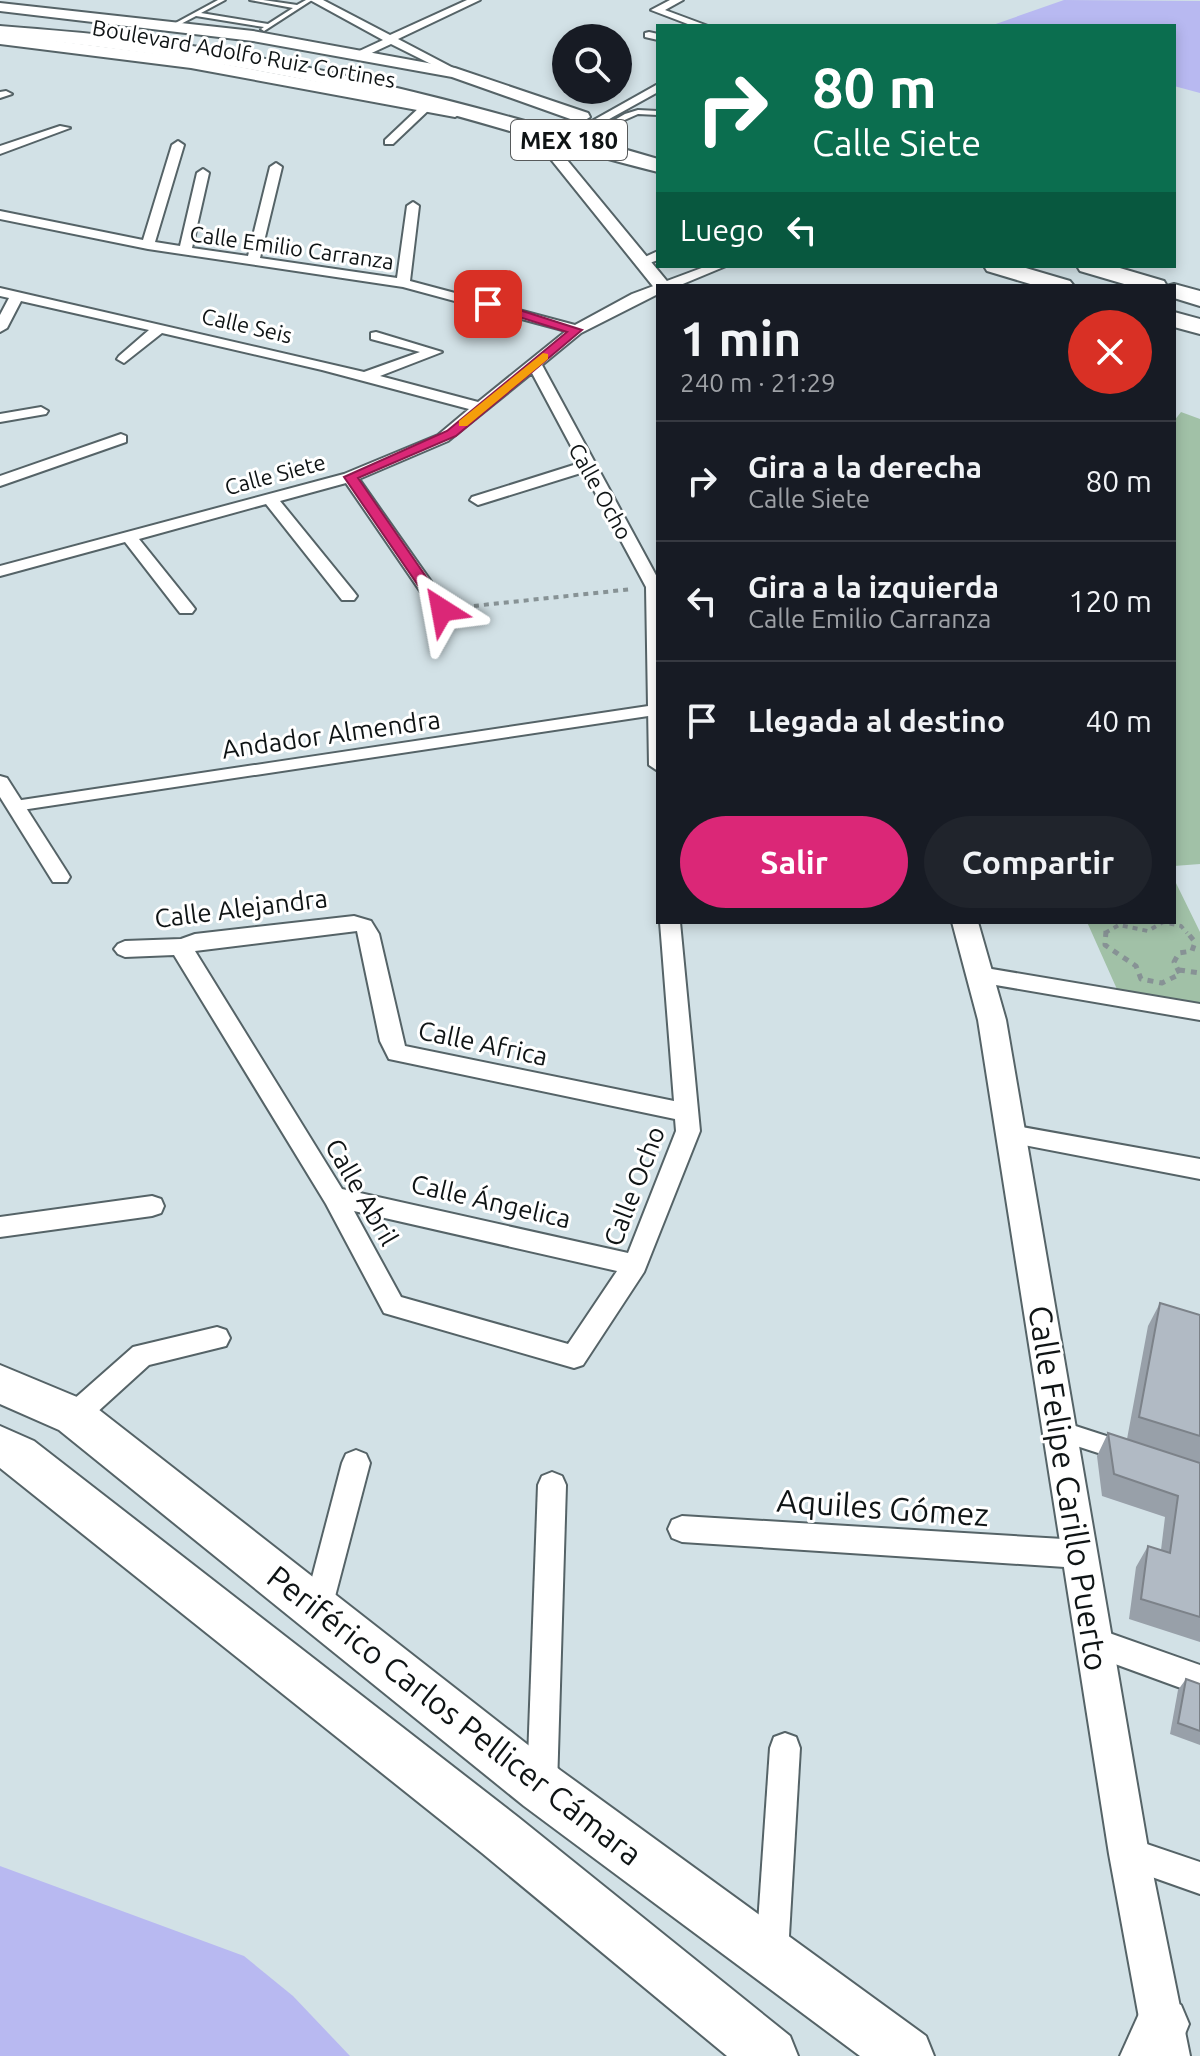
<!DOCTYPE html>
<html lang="es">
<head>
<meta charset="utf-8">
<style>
  :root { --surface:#171b24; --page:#20242c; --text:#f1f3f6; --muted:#9ea1a6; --line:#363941; --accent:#db2777 }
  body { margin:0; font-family:Ubuntu,sans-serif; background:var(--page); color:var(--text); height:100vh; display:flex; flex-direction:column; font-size:30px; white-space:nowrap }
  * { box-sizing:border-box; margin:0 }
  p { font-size:26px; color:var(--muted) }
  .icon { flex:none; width:44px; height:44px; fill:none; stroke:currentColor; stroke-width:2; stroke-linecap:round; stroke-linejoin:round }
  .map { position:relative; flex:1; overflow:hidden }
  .sheet { position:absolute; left:656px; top:284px; width:520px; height:640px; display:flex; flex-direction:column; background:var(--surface); border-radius:0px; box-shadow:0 4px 12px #0003 }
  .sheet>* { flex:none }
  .guide { position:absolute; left:656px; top:24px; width:520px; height:244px; border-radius:0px; box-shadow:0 4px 12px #0003; background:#0b6e4f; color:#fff; overflow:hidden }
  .tools { position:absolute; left:552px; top:24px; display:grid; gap:16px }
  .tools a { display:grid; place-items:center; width:80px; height:80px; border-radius:50%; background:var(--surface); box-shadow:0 4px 12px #0003; font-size:40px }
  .pin { position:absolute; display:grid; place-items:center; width:68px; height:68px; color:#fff; margin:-34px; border-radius:16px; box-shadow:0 4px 12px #0006 }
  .me { position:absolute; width:88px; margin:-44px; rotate:326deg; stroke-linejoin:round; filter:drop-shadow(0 0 6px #0008) }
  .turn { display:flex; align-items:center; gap:28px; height:168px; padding:0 24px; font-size:36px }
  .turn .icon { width:104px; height:104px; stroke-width:2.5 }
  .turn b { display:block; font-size:56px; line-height:68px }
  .then { display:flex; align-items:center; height:76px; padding:0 24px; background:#0003; gap:16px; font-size:30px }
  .round { display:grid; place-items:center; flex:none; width:84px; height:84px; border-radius:42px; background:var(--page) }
  .head { display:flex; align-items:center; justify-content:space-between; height:136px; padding:0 24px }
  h1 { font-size:48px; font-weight:700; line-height:60px }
  .cta { display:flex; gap:16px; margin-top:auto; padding:16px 24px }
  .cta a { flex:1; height:92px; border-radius:48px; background:var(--accent); color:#fff; font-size:32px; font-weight:700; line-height:92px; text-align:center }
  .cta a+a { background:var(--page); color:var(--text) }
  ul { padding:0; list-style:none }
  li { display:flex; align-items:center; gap:24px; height:120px; padding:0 24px; border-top:2px solid var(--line) }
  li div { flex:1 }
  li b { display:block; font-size:30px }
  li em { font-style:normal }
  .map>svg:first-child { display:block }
  .green { fill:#a1c1a7 }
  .water { fill:#b8b9f1 }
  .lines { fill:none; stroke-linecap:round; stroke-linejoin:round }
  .service-casing { stroke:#556367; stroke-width:4 }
  .pedestrian-casing { stroke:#556367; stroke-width:4 }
  .minor-casing { stroke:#556367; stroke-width:4 }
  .tertiary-casing { stroke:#556367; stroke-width:4 }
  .secondary-casing { stroke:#556367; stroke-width:4 }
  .primary-casing { stroke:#556367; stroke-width:4 }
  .trunk-casing { stroke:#556367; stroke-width:4 }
  .path-far1 { stroke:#879295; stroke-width:4; stroke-dasharray:5 5; stroke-linecap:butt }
  .path { stroke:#879295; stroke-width:5; stroke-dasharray:6 6; stroke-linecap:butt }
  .service { fill:#fff; fill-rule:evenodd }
  .pedestrian { fill:#fff; fill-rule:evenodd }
  .minor { fill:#fff; fill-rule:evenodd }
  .tertiary { fill:#fff; fill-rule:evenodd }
  .secondary { fill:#fff; fill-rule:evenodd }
  .primary { fill:#fff; fill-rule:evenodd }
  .trunk { fill:#fff; fill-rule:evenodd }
  .wall { fill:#98a0a9 }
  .building { fill:#b1bac4; stroke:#7c8289; stroke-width:2 }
  .route { fill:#db2777; stroke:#8e194d; stroke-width:2 }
  .slow { fill:#f59e0b }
  .labels { text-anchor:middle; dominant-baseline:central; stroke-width:6; stroke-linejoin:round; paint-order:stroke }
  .far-street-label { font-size:22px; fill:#0f1415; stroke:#fff }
  .shield { fill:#fff; stroke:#575a5b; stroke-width:2 }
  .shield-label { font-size:24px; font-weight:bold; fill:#0f1415 }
  .street-label { font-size:26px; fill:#0f1415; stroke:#fff }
  .near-street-label { font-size:32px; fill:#0f1415; stroke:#fff }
</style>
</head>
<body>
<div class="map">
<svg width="1200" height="2056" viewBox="0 0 1200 2056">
  <rect width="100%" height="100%" fill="#d2e1e6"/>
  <!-- green -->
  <g class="green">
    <polygon points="1181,412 1200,419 1200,864 1174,866 1174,421"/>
    <polygon points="1174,879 1200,932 1200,1008 1120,996 1087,922 1174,922"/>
  </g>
  <!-- water -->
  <g class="water">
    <polygon points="1064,0 1200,1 1200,93 1174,86 1174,26 990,26"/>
    <polygon points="0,1866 244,1956 293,1996 350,2056 0,2056"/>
  </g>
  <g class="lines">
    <!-- service casing -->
    <g class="service-casing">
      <g id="service">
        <polygon points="218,0 225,0 201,13 268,24 293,8 250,0 263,0 297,5 306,0 312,0 264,31 261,29 264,27 196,16 175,27 170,26"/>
        <polygon points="638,110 658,111 658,115 638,114 611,126 606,125 625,114"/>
      </g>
    </g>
    <!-- pedestrian casing -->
    <g class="pedestrian-casing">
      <g id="pedestrian">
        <polygon points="655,705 658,706 658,714 655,715 15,811 7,806 15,801"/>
        <polygon points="1060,1421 1134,1445 1137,1452 1134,1459 1126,1462 1052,1438 1049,1431 1052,1424"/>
      </g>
    </g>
    <!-- minor casing -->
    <g class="minor-casing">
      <g id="minor">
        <polygon points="310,0 323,0 390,35 467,0 480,0 398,39 459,71 460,73 455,76 391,44 363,57 355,57 355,53 383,40"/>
        <polygon points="670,0 683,0 665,10 708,26 693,26 651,10"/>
        <polygon points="649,32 658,34 658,40 645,37 645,33"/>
        <polygon points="658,84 658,92 602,123 592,121"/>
        <polygon points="0,92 6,91 12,94 0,98"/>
        <polygon points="422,105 432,107 393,144 385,144 385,140"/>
        <polygon points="60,126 70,128 0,154 0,146"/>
        <polygon points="178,141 184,145 155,242 180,246 197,173 203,169 209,173 192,248 248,256 270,167 276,163 282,167 260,258 397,278 407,206 413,202 419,206 410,281 575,325 632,294 707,266 726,266 678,286 658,286 658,294 581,333 542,365 658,579 658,771 649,765 646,587 584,472 478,505 470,500 472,497 580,463 532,373 448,441 359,479 451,610 448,614 436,614 346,483 280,501 354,592 357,596 354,600 342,600 266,504 139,539 192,605 195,609 192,613 180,613 125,542 0,576 0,566 344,474 438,435 469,409 322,370 162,333 124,363 117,359 119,356 149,330 21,301 7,328 0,332 0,315 9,298 0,296 0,288 364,372 420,352 371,339 371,333 376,332 442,352 380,376 478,402 566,331 403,287 148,249 0,219 0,211 143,240 172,145"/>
        <polygon points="658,251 658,260 641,266 634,262"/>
        <polygon points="41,407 48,411 46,414 0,422 0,414"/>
        <polygon points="121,434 126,436 126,442 0,486 0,476"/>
        <polygon points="0,776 7,778 67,872 70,877 67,882 53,882 0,797"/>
        <path d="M354,916L371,921L379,934L405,1046L674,1101L660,922H680L700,1131L644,1272L583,1365L574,1368L384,1313L326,1204L174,955L125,957L118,954L114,949L118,944L125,941L181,939L195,934ZM357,931L380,1041L389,1059L675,1119L676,1131L628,1253L342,1189L195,951ZM354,1211L617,1271L568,1344L401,1297Z"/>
        <polygon points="980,967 1200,1004 1200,1020 972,981 969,975 972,969"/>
        <polygon points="1011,1125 1200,1159 1200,1179 1003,1141 999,1134 1003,1127"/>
        <polygon points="152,1196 161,1199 164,1206 161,1213 152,1216 0,1237 0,1217"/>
        <polygon points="217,1327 226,1330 230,1338 226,1346 149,1365 83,1425 74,1428 65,1425 61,1416 65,1407 133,1347"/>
        <polygon points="356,1450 366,1454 370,1463 332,1608 328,1618 318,1622 308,1618 304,1608 342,1463 346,1454"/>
        <polygon points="552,1472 562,1476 566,1485 557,1787 553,1798 542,1802 531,1798 527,1787 538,1485 542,1476"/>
        <polygon points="682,1516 1080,1540 1090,1544 1094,1554 1090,1564 1080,1568 682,1542 672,1538 668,1529 672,1520"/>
        <polygon points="1095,1628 1200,1665 1200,1695 1085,1653 1080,1643 1085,1633"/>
        <polygon points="785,1733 796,1737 800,1748 788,1953 784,1965 772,1969 760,1965 756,1953 770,1748 774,1737"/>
        <polygon points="1129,1838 1200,1862 1200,1894 1118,1865 1113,1854 1118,1843"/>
      </g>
    </g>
    <!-- tertiary casing -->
    <g class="tertiary-casing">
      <g id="tertiary">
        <polygon points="534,125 539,126 671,286 658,286 656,290 529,132 529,126"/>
        <polygon points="952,922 978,922 1006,1020 1149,1854 1190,2056 1146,2056 1109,1854 978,1020"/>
      </g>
    </g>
    <!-- secondary casing -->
    <g class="secondary-casing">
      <g id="secondary">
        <polygon points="0,3 253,31 455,68 588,113 590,117 582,122 576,121 452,77 253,41 0,11"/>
        <polygon points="0,34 191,58 455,107 463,112 455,117 191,68 0,44"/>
      </g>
    </g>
    <!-- primary casing -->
    <g class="primary-casing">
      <g id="primary">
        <polygon points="0,1365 89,1402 560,1770 926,2036 934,2056 860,2056 524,1806 59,1430 0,1404"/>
        <polygon points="0,1426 34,1441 518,1817 790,2036 798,2056 727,2056 482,1853 0,1468"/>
        <polygon points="1162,1997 1181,2005 1189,2024 1176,2056 1120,2056 1143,2005"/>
      </g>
    </g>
    <!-- trunk casing -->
    <g class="trunk-casing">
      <g id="trunk">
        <path d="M0,26C74,32 149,38 223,51C370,77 515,117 658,159V172C568,150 479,120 389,98C260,67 132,49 0,36Z"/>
        <polygon points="984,266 1019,266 1070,281 1074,286 1037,286 987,271"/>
        <polygon points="1077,266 1113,266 1164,281 1167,286 1174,284 1200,291 1200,306 1174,298 1174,286 1131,286 1080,271"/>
        <polygon points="1174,312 1200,319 1200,334 1174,327"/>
      </g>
    </g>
    <!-- path-far1 -->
    <g class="path-far1">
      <polyline points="464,607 633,589"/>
      <polyline points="1105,933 1119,925 1148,931 1163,922 1181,926 1187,933"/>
    </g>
    <!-- path -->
    <g class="path">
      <polyline points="1106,931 1105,945 1136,966 1141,979 1162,983 1180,974 1174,962 1179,953 1192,951 1195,942 1186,931"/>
      <polyline points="1179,970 1200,973"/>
    </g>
    <!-- service -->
    <use href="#service" class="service"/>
    <!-- pedestrian -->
    <use href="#pedestrian" class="pedestrian"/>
    <!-- minor -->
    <use href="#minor" class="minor"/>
    <!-- tertiary -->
    <use href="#tertiary" class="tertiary"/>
    <!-- secondary -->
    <use href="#secondary" class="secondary"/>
    <!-- primary -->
    <use href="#primary" class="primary"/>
    <!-- trunk -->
    <use href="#trunk" class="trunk"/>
  </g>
  <!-- wall -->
  <g class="wall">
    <polygon points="1160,1303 1200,1315 1200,1642 1129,1619 1136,1567 1148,1546 1161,1550 1165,1517 1102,1496 1097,1456 1108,1433 1127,1439 1148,1326"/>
    <polygon points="1186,1679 1200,1684 1200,1745 1170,1734 1178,1690"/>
  </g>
  <!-- building -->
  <g class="building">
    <polygon points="1160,1303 1200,1315 1200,1436 1139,1417"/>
    <polygon points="1108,1433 1200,1463 1200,1617 1141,1599 1148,1546 1170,1553 1178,1496 1114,1474"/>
    <polygon points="1186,1679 1200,1684 1200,1731 1178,1723"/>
  </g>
  <!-- route -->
  <polygon class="route" points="488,300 582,330 456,436 358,478 449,610 442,614 437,613 344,477 447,431 567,332 484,306 484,301"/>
  <!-- slow -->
  <polygon class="slow" points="543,353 548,354 548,359 467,426 459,426 459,421"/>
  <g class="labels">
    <!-- far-street labels -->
    <g class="far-street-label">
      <text transform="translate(244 53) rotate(10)">Boulevard Adolfo Ruiz Cortines</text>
      <text transform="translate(292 247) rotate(8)">Calle Emilio Carranza</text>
      <text transform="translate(247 325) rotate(13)">Calle Seis</text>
      <text transform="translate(275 474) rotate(-15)">Calle Siete</text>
      <text transform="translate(601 491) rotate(61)">Calle Ocho</text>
    </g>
    <!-- shield labels -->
    <rect class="shield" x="511" y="120" width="116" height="40" rx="6"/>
    <g class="shield-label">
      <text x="569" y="140">MEX 180</text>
    </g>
    <!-- street labels -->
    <g class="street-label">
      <text transform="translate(331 734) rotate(-8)">Andador Almendra</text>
      <text transform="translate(241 908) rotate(-7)">Calle Alejandra</text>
      <text transform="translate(483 1043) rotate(12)">Calle Africa</text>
      <text transform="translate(634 1186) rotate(-69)">Calle Ocho</text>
      <text transform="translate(362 1192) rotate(60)">Calle Abril</text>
      <text transform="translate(491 1201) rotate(13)">Calle Ángelica</text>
    </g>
    <!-- near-street labels -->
    <g class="near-street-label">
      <text transform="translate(1069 1488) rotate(81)">Calle Felipe Carillo Puerto</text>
      <text transform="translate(883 1507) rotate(4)">Aquiles Gómez</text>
      <text transform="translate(455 1715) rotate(38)">Periférico Carlos Pellicer Cámara</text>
    </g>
  </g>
</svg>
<div class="tools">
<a><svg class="icon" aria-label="search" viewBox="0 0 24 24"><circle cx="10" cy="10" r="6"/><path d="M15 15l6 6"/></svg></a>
</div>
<div class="pin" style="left:488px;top:304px;background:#d93025"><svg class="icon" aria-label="arrive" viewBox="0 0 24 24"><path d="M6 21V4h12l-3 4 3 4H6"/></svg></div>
<svg class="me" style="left:442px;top:610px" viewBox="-20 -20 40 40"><path d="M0-17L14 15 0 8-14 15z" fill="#db2777" stroke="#fff" stroke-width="4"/></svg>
<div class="guide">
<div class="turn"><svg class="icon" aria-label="right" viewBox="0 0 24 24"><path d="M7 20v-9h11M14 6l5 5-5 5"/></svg><div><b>80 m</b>Calle Siete</div></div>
<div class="then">Luego<svg class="icon" aria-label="left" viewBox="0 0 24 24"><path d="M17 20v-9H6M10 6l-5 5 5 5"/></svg></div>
</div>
<section class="sheet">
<div class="head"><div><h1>1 min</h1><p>240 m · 21:29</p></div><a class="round" style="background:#d93025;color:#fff"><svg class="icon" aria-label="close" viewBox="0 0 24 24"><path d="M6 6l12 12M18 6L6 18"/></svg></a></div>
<ul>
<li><svg class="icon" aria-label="right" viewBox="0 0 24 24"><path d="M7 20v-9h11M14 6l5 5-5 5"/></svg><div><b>Gira a la derecha</b><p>Calle Siete</p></div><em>80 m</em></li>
<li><svg class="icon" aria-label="left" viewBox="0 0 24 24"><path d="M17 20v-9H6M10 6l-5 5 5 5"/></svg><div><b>Gira a la izquierda</b><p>Calle Emilio Carranza</p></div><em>120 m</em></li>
<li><svg class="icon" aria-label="arrive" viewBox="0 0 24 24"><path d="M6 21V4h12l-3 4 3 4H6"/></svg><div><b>Llegada al destino</b></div><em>40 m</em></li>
</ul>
<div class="cta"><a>Salir</a><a>Compartir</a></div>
</section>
</div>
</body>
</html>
